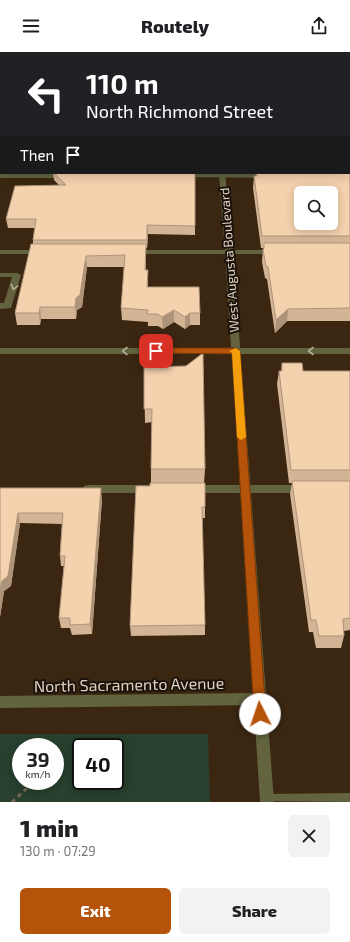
<!DOCTYPE html>
<html lang="en">
<head>
<meta charset="utf-8">
<style>
  :root { --surface:#fff; --page:#f2f2f2; --text:#202124; --muted:#757577; --accent:#b45309 }
  body { margin:0; font-family:"Exo 2",sans-serif; background:var(--page); color:var(--text); height:100vh; display:flex; flex-direction:column; font-size:15px; white-space:nowrap }
  * { box-sizing:border-box; margin:0 }
  p { font-size:13px; color:var(--muted) }
  .icon { flex:none; width:22px; height:22px; fill:none; stroke:currentColor; stroke-width:2; stroke-linecap:round; stroke-linejoin:round }
  .map { position:relative; height:750px; overflow:hidden }
  .details { display:flex; flex-direction:column; background:var(--surface); flex:1 }
  .details>* { flex:none }
  .top-card { position:absolute; left:0px; top:0px; width:350px; height:122px; box-shadow:0 2px 10px #0003; background:#202124; color:#fff; overflow:hidden }
  .tools { position:absolute; left:294px; top:134px; display:grid; gap:8px }
  .tools a { display:grid; place-items:center; width:44px; height:44px; border-radius:6px; background:var(--surface); box-shadow:0 2px 10px #0003; font-size:20px }
  .speed { position:absolute; left:12px; top:686px; display:flex; gap:8px; font-size:20px; font-weight:700; text-align:center }
  .speed>* { display:grid; place-content:center; width:52px; height:52px; border-radius:50%; background:var(--surface); box-shadow:0 2px 10px #0003; line-height:1 }
  .speed small { font-size:10px; font-weight:400 }
  .speed .limit { border:2px solid #111; border-radius:6px; background:#fff; color:#111 }
  .pin { position:absolute; display:grid; place-items:center; width:34px; height:34px; color:#fff; margin:-17px; border-radius:8px; box-shadow:0 2px 6px #0006 }
  .me { position:absolute; width:44px; margin:-22px; rotate:356deg; stroke-linejoin:round; filter:drop-shadow(0 0 3px #0008) }
  .turn { display:flex; align-items:center; gap:14px; height:84px; padding:0 20px; font-size:18px }
  .turn .icon { width:52px; height:52px; stroke-width:2.5 }
  .turn b { display:block; font-size:28px; line-height:34px }
  .then { display:flex; align-items:center; height:38px; padding:0 20px; background:#0003; gap:8px; font-size:15px }
  .round { display:grid; place-items:center; flex:none; width:42px; height:42px; border-radius:6px; background:var(--page) }
  .head { display:flex; align-items:center; justify-content:space-between; height:68px; padding:0 20px }
  h1 { font-size:24px; font-weight:800; line-height:30px }
  .primary-button { display:flex; gap:8px; margin-top:auto; padding:8px 20px }
  .primary-button a { flex:1; height:46px; border-radius:6px; background:var(--accent); color:#fff; font-size:16px; font-weight:800; line-height:46px; text-align:center }
  .primary-button a+a { background:var(--page); color:var(--text) }
  header { display:flex; justify-content:space-between; align-items:center; height:52px; padding:0 20px; background:var(--surface); font-size:18px; font-weight:800 }
  .map>svg:first-child { display:block }
  .green { fill:#28402e; fill-rule:evenodd }
  .lines { fill:none; stroke-linecap:round; stroke-linejoin:round }
  .path { stroke:#776653; stroke-width:3; stroke-dasharray:4 4; stroke-linecap:butt }
  .service { fill:#63643f; fill-rule:evenodd }
  .minor { fill:#63643f; fill-rule:evenodd }
  .tertiary { fill:#63643f; fill-rule:evenodd }
  .wall { fill:#d3b596 }
  .shaded-wall { fill:#ac937a }
  .building { fill:#f5d2ae; stroke:#ac937a; fill-rule:evenodd }
  .oneway { stroke:#b3ac95 }
  .route { fill:#b45309; stroke:#753606 }
  .slow { fill:#f59e0b }
  .labels { text-anchor:middle; dominant-baseline:central; stroke-width:4; stroke-linejoin:round; paint-order:stroke }
  .street-label { font-size:13px; fill:#ded2c4; stroke:#1b1209 }
  .near-street-label { font-size:16px; fill:#ded2c4; stroke:#1b1209 }
</style>
</head>
<body>
<header><svg class="icon" aria-label="menu" viewBox="0 0 24 24"><path d="M4 6h16M4 12h16M4 18h16"/></svg>Routely<svg class="icon" aria-label="share" viewBox="0 0 24 24"><path d="M12 15V3M7 8l5-5 5 5M5 13v7h14v-7"/></svg></header>
<div class="map">
<svg width="350" height="750" viewBox="0 0 350 750">
  <rect width="100%" height="100%" fill="#3b2711"/>
  <!-- green -->
  <path class="green" d="M0,682H208L210,750H0ZM21,695H55V729H21ZM81,695H115V729H81Z"/>
  <g class="lines">
    <!-- path -->
    <polyline class="path" points="12,750 35,729"/>
    <!-- service -->
    <g class="service">
      <rect x="0" y="61" width="1" height="4"/>
      <rect x="0" y="74" width="1" height="4"/>
      <polygon points="0,117 1,121 4,121 2,124 0,125"/>
      <polygon points="0,198 42,198 46,200 42,202 0,202"/>
      <polygon points="131,198 276,198 280,200 276,202 131,202"/>
      <polygon points="0,221 17,221 21,223 11,256 0,257 0,251 4,251 12,225 0,225"/>
      <polygon points="88,433 148,433 152,434 153,437 152,440 148,441 88,441 84,440 83,437 84,434"/>
      <polygon points="192,433 304,433 308,434 309,437 308,440 304,441 192,441 188,440 187,437 188,434"/>
    </g>
    <!-- minor -->
    <g class="minor">
      <polygon points="0,122 66,122 69,124 66,126 0,126"/>
      <polygon points="182,122 268,122 271,124 268,126 180,125 179,124"/>
      <rect x="0" y="296" width="350" height="6"/>
      <polygon points="259,641 264,643 266,647 264,651 259,653 0,656 0,644"/>
      <polygon points="350,741 350,750 260,749 262,744 267,742"/>
    </g>
    <!-- tertiary -->
    <g class="tertiary">
      <rect x="212" y="0" width="6" height="1"/>
      <polygon points="219,121 225,121 233,200 274,750 260,750 225,200"/>
    </g>
  </g>
  <!-- wall -->
  <g class="wall">
    <polygon points="0,0 1,1 1,59 0,59"/>
    <polygon points="237,0 350,0 350,269 287,269 275,281 267,227 265,226 262,210 263,196 261,196 253,136 254,124 256,124 256,121 349,121 349,1 237,1"/>
    <polygon points="53,121 195,121 195,183 148,182 147,196 146,196 146,218 148,229 148,235 200,261 200,273 190,273 185,277 174,270 163,277 158,274 148,274 148,270 122,268 121,256 124,215 87,215 82,255 77,258 76,267 41,267 40,273 17,273 15,261 33,192 33,188 35,176 8,176 6,167 59,133 54,128"/>
    <polygon points="282,311 303,319 350,319 350,318 350,578 344,579 344,584 341,596 316,596 313,580 309,580 290,442 292,431 289,431 277,332 279,319 281,319"/>
    <polygon points="144,315 205,417 204,431 151,431 151,417 152,370 145,371"/>
    <polygon points="136,434 205,455 205,466 202,466 205,573 205,583 131,584 130,574"/>
    <polygon points="0,436 102,447 92,582 72,583 70,576 61,576 59,566 64,514 61,514 60,504 62,472 20,471 11,534 4,539 0,565"/>
  </g>
  <!-- shaded-wall -->
  <g class="shaded-wall">
    <polygon points="147,173 148,182 147,196"/>
    <polygon points="146,192 146,204 145,229 145,218"/>
    <polygon points="86,204 87,215 82,255 77,258 76,267 75,255 76,246"/>
    <polygon points="40,255 41,267 40,273 39,261"/>
    <polygon points="288,257 287,269 275,281 276,268"/>
    <polygon points="174,258 174,270 163,277 162,265"/>
    <polygon points="190,261 190,273 185,277 185,265"/>
    <polygon points="101,436 102,447 92,582 90,572"/>
    <polygon points="18,461 20,471 11,534 4,539 0,565 0,538 2,529"/>
  </g>
  <!-- building -->
  <g class="building">
    <polygon points="0,0 193,0 193,1 1,1 1,2 0,2"/>
    <polygon points="239,0 350,0 349,1 349,6 350,6 350,49 349,49 350,54 350,109 349,109 349,1 239,1"/>
    <polygon points="1,2 1,48 0,48 0,6"/>
    <path d="M349,116H350V184H262L254,124H257V121H349ZM301,141H331V171H301Z"/>
    <polygon points="54,121 195,121 195,174 147,173 147,188 33,188 36,167 6,167 15,134 66,133"/>
    <polygon points="264,191 350,191 350,256 288,257 276,268 268,215 266,214 263,197 264,196"/>
    <polygon points="31,192 146,192 145,218 148,218 147,235 199,235 200,261 190,261 185,265 174,258 162,265 158,262 147,262 148,258 121,256 125,203 86,204 80,243 76,246 75,255 40,255 39,261 15,261"/>
    <polygon points="203,301 205,417 151,417 152,357 144,357 144,315 186,314"/>
    <polygon points="282,311 302,311 303,319 350,319 350,418 291,418 279,319 282,319"/>
    <polygon points="292,429 350,429 350,566 343,567 344,584 319,584 316,568 311,568"/>
    <polygon points="150,431 205,431 205,455 202,455 205,573 130,574 136,434 150,434"/>
    <polygon points="0,436 101,436 90,572 70,573 70,566 59,566 65,504 60,504 63,461 18,461 8,524 2,529 0,538"/>
  </g>
  <!-- one-way arrows -->
  <defs><path id="oneway-chevron" d="M-2-3.5L2.5 0L-2 3.5" fill="none" stroke-width="1.6" stroke-linecap="round" stroke-linejoin="round"/></defs>
  <g class="oneway">
    <use href="#oneway-chevron" transform="translate(14 235) rotate(105)"/>
    <use href="#oneway-chevron" transform="translate(125 299) rotate(180)"/>
    <use href="#oneway-chevron" transform="translate(311 299) rotate(180)"/>
  </g>
  <!-- route -->
  <polygon class="route" points="156,296 236,296 240,299 266,662 265,666 260,668 256,666 254,662 232,302 153,301 151,299"/>
  <!-- slow -->
  <polygon class="slow" points="236,296 240,299 246,385 241,388 237,385 232,301 229,299"/>
  <g class="labels">
    <!-- street labels -->
    <g class="street-label">
      <text transform="translate(229 208) rotate(-94)">West Augusta Boulevard</text>
    </g>
    <!-- near-street labels -->
    <g class="near-street-label">
      <text transform="translate(129 632) rotate(-1)">North Sacramento Avenue</text>
    </g>
  </g>
</svg>
<div class="tools">
<a><svg class="icon" aria-label="search" viewBox="0 0 24 24"><circle cx="10" cy="10" r="6"/><path d="M15 15l6 6"/></svg></a>
</div>
<div class="speed"><div>39<small>km/h</small></div><div class="limit">40</div></div>
<div class="pin" style="left:156px;top:299px;background:#d93025"><svg class="icon" aria-label="arrive" viewBox="0 0 24 24"><path d="M6 21V4h12l-3 4 3 4H6"/></svg></div>
<svg class="me" style="left:260px;top:662px" viewBox="-20 -20 40 40"><circle r="19" fill="#fff"/><path d="M0-13L10 11 0 6-10 11z" fill="#b45309"/></svg>
<div class="top-card">
<div class="turn"><svg class="icon" aria-label="left" viewBox="0 0 24 24"><path d="M17 20v-9H6M10 6l-5 5 5 5"/></svg><div><b>110 m</b>North Richmond Street</div></div>
<div class="then">Then<svg class="icon" aria-label="arrive" viewBox="0 0 24 24"><path d="M6 21V4h12l-3 4 3 4H6"/></svg></div>
</div>
</div>
<section class="details">
<div class="head"><div><h1>1 min</h1><p>130 m · 07:29</p></div><a class="round"><svg class="icon" aria-label="close" viewBox="0 0 24 24"><path d="M6 6l12 12M18 6L6 18"/></svg></a></div>
<div class="primary-button"><a>Exit</a><a>Share</a></div>
</section>
</body>
</html>
